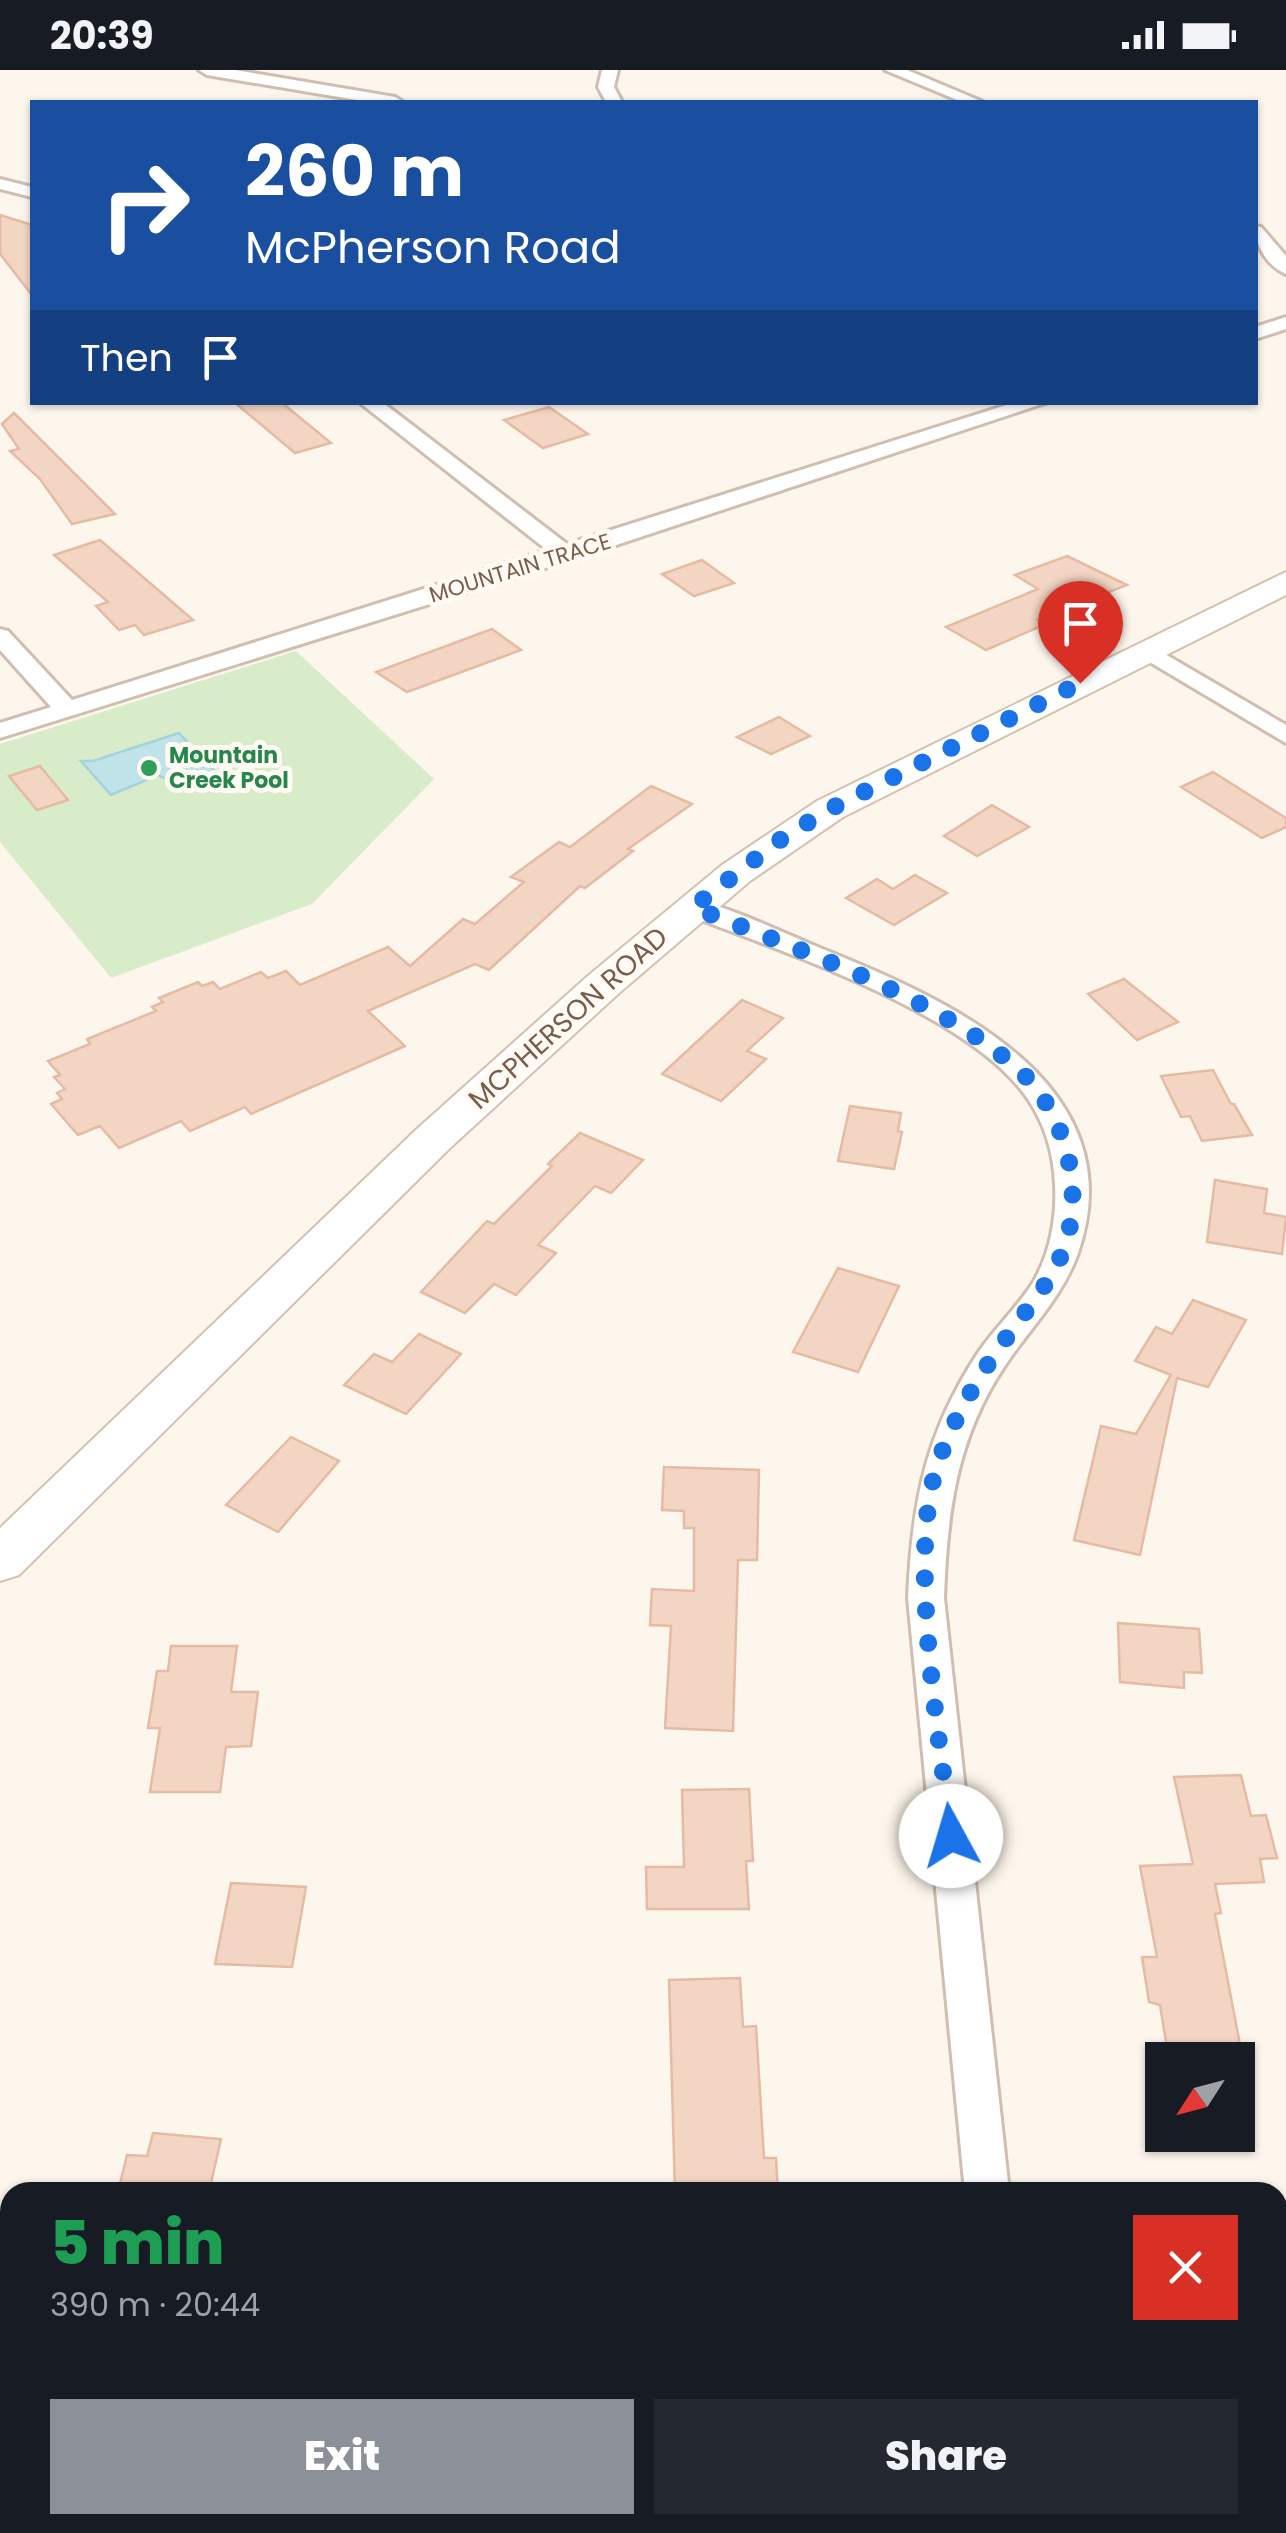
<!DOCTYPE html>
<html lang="en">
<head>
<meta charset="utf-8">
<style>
  :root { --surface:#171b24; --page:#242831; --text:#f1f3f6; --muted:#9ea1a6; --accent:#8c9099 }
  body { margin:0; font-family:Poppins,sans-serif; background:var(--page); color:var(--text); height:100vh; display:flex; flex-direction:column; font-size:38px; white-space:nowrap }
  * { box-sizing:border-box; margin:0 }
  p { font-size:32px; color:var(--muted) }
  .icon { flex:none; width:55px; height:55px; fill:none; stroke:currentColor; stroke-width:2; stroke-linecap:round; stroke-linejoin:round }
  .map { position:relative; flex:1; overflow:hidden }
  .side { position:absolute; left:0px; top:2112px; width:1288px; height:352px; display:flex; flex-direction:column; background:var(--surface); border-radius:30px 30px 0 0; box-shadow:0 2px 8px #0004 }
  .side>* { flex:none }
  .hud { position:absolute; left:30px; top:30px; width:1228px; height:305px; border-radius:0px; box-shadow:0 2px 8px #0004; background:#1a4fa0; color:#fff; overflow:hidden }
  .needle { width:65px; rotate:234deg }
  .fabs { position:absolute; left:1145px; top:1972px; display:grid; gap:20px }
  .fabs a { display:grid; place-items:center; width:110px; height:110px; border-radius:0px; background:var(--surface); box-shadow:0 2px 8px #0004; font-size:50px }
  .pin { position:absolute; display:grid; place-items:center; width:85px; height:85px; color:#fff; margin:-102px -42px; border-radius:50% 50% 50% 0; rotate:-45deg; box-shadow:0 0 10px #0007 }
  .pin .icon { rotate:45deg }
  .me { position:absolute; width:110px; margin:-55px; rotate:354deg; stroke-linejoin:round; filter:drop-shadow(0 0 8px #0008) }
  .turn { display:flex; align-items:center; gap:35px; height:210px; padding:0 50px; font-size:45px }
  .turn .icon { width:130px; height:130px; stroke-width:2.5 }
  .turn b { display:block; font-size:70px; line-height:85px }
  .then { display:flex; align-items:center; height:95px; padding:0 50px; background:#0003; gap:20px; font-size:38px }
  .round { display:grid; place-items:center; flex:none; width:105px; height:105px; border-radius:0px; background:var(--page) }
  .headline { display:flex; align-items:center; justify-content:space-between; height:170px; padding:0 50px }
  h1 { font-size:60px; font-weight:800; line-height:75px; color:#1e9e55 }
  .action { display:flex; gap:20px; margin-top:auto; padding:20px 50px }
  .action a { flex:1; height:115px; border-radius:0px; background:var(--accent); color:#fff; font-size:40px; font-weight:800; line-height:115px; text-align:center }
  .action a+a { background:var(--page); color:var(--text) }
  .status { display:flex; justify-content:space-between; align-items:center; height:70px; padding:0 50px; background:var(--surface); direction:ltr }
  .status svg { height:28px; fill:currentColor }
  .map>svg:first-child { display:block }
  .green { fill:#d8ecc9 }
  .water { fill:#bfe3e8; stroke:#a5d3da; stroke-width:2.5 }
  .building { fill:#f3d5c3; stroke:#e6bba3; stroke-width:2.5 }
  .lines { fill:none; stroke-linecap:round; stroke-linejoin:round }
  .street-casing { stroke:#d1beb0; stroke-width:6 }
  .secondary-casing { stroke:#d6c0b0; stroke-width:4 }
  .street { fill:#fff; fill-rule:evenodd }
  .secondary { fill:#fff; fill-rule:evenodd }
  .route { stroke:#1a73e8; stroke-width:18; stroke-dasharray:0 32.4 }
  .leisure-dot { fill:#2e9e5b; stroke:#fffaf3; stroke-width:4 }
  .labels { text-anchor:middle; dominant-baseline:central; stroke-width:10; stroke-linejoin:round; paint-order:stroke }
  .far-street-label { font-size:22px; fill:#7a5c4d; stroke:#fffaf3 }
  .far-leisure-label { font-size:22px; font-weight:bold; fill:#27864d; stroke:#fffaf3; text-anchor:start }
  .street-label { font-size:28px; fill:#7a5c4d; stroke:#fffaf3 }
</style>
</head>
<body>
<div class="status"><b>20:39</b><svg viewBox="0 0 49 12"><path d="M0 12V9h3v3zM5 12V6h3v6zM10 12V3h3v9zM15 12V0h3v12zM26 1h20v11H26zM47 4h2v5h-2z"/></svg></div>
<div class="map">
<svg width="1286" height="2463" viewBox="0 0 1286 2463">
  <rect width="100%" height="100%" fill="#fdf6ec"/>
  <!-- green -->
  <polygon class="green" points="296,581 434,709 312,834 111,908 0,772 0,674"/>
  <!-- water -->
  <polygon class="water" points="179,663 221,708 189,720 158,705 111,725 81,691 93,691"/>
  <!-- building -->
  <g class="building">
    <polygon points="0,145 32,155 32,225 0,184"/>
    <polygon points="234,332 281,332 331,373 295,383"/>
    <polygon points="549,337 588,364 543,378 504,350"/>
    <polygon points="14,343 115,444 72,454 40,409 10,381 19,379 2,354"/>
    <polygon points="100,470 193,550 144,565 135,555 119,560 96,536 108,532 54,485"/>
    <polygon points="1067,486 1127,515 1038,550 1046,554 986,580 946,557 1038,519 1015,505"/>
    <polygon points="702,490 734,513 694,526 662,504"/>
    <polygon points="492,559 521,580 407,622 376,602"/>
    <polygon points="779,647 810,666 771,684 737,667"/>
    <polygon points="40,696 68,730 37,740 9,706"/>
    <polygon points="1213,702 1286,748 1286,757 1262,768 1181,717"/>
    <polygon points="651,716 692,734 628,779 633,781 585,818 580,816 489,900 475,894 368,941 405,976 251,1044 245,1037 190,1061 181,1051 119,1078 100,1056 78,1065 51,1034 62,1029 57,1023 65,1019 54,1007 60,1005 48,991 90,974 87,969 156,941 152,937 163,932 159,928 198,912 202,916 213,912 220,919 261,902 268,908 286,901 300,915 388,877 410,896 463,849 475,854 524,812 511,807 559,772 570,777"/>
    <polygon points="992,735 1029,757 977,786 944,766"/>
    <polygon points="915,805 947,823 894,855 846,828 877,809 893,819"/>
    <polygon points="1124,909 1178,952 1137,970 1088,924"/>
    <polygon points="742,930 783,948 747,981 766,989 721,1031 662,1004"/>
    <polygon points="1213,1000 1231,1034 1234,1034 1252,1065 1202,1071 1190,1046 1181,1047 1161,1006"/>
    <polygon points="850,1036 901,1043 898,1061 902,1062 894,1099 838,1091"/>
    <polygon points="580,1063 643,1090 611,1123 595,1116 538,1175 556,1183 516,1225 494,1214 465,1243 421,1222 487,1151 494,1154 552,1096 548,1094"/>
    <polygon points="1215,1110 1267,1119 1264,1143 1286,1147 1282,1184 1207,1172"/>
    <polygon points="838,1198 899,1216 858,1302 793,1282"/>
    <polygon points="1193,1230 1246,1250 1208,1317 1177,1308 1140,1485 1074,1470 1101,1356 1136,1364 1171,1305 1135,1291 1156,1257 1172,1264"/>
    <polygon points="419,1264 461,1284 406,1344 344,1315 374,1284 392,1292"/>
    <polygon points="291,1367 339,1391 278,1462 226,1435"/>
    <polygon points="664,1397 759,1400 757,1490 738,1490 733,1661 665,1658 671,1556 650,1555 652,1519 694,1521 694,1458 684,1458 684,1441 662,1440"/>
    <polygon points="1118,1553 1199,1559 1202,1603 1184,1602 1184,1618 1120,1612"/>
    <polygon points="171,1576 237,1576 231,1622 258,1622 251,1676 226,1677 220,1722 150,1722 160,1658 148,1658 157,1601 168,1601"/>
    <polygon points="1241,1705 1251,1746 1266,1745 1277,1788 1260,1789 1264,1812 1215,1814 1221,1843 1215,1844 1243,1990 1169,1990 1160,1935 1149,1932 1142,1887 1157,1887 1140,1796 1193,1794 1174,1707"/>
    <polygon points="749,1719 753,1791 746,1791 749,1839 647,1839 646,1797 684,1797 682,1720"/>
    <polygon points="231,1813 306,1817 292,1897 215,1894"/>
    <polygon points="740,1908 743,1957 756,1956 764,2088 776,2088 778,2122 675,2122 669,1910"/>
    <polygon points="153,2063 221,2069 209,2122 118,2122 127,2085 147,2086"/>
  </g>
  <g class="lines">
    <!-- street casing -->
    <g class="street-casing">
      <g id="street">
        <polygon points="199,0 235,0 395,27 403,32 369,32 207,5"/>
        <polygon points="602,0 618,0 614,17 622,32 606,32 598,17"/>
        <polygon points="885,0 907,0 983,32 962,32"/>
        <polygon points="0,109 32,117 32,127 0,119"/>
        <path d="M1255,156L1261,157L1286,186V204C1267,196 1255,175 1255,156Z"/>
        <polygon points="1286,247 1286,259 1255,269 1255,257"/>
        <polygon points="359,332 382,332 567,474 1016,332 1048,332 574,489 0,668 0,653 51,637 0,580 0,559 8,561 72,630 547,480"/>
        <polygon points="1146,573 1286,655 1286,673 1138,585 1134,580"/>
        <path d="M693,829C736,840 779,861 820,878C945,928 1137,1012 1078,1183C1062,1228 1029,1259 1004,1297C956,1369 947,1444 944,1528L1009,2122H965L908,1528C912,1433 925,1364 978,1283C995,1258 1018,1237 1034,1211C1050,1183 1057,1147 1055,1115C1054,1085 1045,1054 1028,1029C969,942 780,881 683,843L679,837L683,831Z"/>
        <polygon points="998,2455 1048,2455 1049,2463 999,2463"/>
      </g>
    </g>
    <!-- secondary casing -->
    <g class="secondary-casing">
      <polygon id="secondary" points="1286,502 1286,525 843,747 750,811 619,923 450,1078 19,1505 0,1511 0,1458 418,1058 589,905 722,795 817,731"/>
    </g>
    <!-- street -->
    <use href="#street" class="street"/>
    <!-- secondary -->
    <use href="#secondary" class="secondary"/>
  </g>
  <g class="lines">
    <!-- route -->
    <path class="route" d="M951,1766C940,1666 907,1488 937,1396C953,1348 980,1303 1010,1263C1030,1235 1050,1213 1063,1181C1086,1121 1066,1042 1018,999C937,926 794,879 693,837L784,767L830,739L1080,613"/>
  </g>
  <!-- markers -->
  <circle class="leisure-dot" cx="149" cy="698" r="10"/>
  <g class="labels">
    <!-- far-street labels -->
    <g class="far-street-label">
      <text transform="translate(520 498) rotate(-17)">MOUNTAIN TRACE</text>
    </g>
    <!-- far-leisure labels -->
    <g class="far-leisure-label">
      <text x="169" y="685">Mountain<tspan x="169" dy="25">Creek Pool</tspan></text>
    </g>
    <!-- street labels -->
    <g class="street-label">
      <text transform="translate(568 948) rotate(-42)">MCPHERSON ROAD</text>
    </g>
  </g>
</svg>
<div class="fabs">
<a><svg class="needle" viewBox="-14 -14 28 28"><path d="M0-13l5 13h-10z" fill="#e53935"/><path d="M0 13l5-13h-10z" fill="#9ea1a6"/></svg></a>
</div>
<div class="pin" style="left:1080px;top:613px;background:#d93025"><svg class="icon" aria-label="arrive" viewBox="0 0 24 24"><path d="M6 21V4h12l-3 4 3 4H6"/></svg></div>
<svg class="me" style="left:951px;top:1766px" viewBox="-20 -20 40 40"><circle r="19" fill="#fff"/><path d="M0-13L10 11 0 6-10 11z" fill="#1a73e8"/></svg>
<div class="hud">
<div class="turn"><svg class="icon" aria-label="right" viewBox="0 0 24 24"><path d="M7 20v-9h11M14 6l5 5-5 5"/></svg><div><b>260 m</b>McPherson Road</div></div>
<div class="then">Then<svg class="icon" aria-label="arrive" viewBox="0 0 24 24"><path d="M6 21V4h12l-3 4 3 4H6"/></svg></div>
</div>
<section class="side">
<div class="headline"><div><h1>5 min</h1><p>390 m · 20:44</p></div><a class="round" style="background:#d93025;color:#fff"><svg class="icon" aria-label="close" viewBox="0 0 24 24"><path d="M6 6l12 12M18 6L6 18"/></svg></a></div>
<div class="action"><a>Exit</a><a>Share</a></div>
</section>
</div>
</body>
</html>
